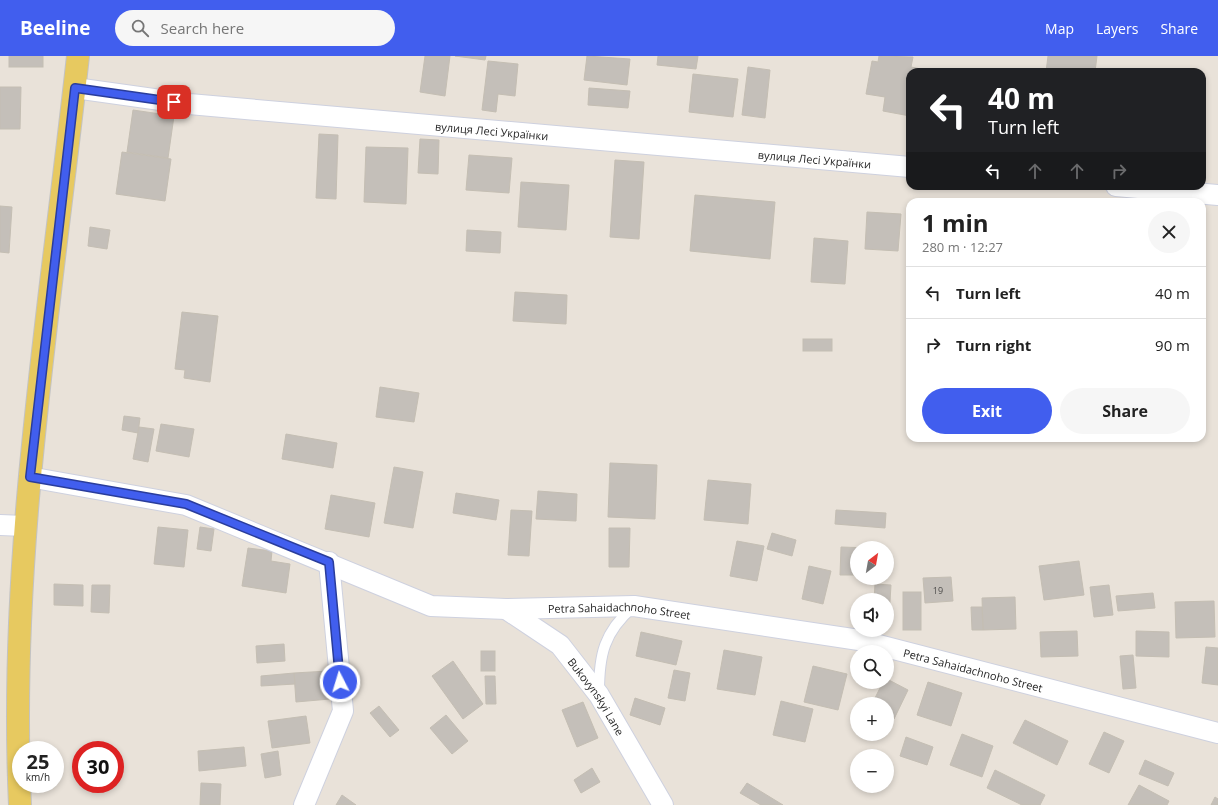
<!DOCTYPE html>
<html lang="en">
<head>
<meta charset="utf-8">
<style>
  :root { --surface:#fff; --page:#f6f6f6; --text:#222; --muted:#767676; --line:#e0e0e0; --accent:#415eee }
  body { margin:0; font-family:"Open Sans",sans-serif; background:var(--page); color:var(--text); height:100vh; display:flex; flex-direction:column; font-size:15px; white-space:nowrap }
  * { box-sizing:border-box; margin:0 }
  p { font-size:13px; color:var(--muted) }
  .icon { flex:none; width:22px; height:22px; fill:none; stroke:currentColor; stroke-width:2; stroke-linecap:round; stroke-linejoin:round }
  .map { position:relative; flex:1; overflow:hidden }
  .panel { position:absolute; left:906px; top:142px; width:300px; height:244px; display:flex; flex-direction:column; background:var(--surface); border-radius:12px; box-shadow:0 2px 6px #0003 }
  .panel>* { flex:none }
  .hud { position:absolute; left:906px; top:12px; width:300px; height:122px; border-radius:12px; box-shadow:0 2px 6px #0003; background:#202124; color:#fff; overflow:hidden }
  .needle { width:26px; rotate:31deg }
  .tools { position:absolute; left:850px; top:485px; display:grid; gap:8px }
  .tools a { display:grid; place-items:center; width:44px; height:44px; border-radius:50%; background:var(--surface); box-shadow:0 2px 6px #0003; font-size:20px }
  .speed { position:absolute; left:12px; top:685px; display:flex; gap:8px; font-size:20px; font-weight:700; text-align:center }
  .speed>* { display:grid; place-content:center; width:52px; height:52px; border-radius:50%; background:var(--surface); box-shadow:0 2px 6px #0003; line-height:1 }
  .speed small { font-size:10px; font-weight:400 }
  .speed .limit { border:6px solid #d22; background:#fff; color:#111 }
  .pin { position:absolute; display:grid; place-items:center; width:34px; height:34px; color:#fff; margin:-17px; border-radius:8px; box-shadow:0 2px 6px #0006 }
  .me { position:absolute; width:44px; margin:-22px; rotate:355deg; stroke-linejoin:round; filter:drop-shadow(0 0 3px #0008) }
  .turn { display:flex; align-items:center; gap:14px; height:84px; padding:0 16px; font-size:18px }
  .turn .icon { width:52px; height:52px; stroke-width:2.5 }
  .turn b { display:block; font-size:28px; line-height:34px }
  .lanes { display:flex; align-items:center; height:38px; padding:0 16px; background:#0003; justify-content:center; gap:20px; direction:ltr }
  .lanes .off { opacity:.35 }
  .round { display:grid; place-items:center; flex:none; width:42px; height:42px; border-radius:21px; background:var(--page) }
  .headline { display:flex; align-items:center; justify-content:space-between; height:68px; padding:0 16px }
  h1 { font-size:24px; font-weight:700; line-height:30px }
  .action { display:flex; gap:8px; margin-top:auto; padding:8px 16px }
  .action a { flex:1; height:46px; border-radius:24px; background:var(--accent); color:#fff; font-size:16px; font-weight:700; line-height:46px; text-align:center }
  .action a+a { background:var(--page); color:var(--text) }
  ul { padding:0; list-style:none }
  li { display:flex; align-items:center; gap:12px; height:52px; padding:0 16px; border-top:1px solid var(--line) }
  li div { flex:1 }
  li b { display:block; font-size:15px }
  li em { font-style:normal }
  header { display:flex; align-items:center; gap:24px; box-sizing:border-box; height:56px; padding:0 20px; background:var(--accent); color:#fff }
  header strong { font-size:19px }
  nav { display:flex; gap:22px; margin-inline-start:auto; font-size:14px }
  .search { width:280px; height:36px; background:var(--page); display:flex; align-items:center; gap:10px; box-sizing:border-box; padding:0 14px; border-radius:22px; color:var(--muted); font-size:15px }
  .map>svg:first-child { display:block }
  .building { fill:#c4bfb9; stroke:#c4beb3 }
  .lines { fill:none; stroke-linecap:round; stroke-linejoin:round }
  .service-casing { stroke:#ced1df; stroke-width:12 }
  .minor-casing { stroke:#ced1df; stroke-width:22 }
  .primary-casing { stroke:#c3c3c3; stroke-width:24 }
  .service { stroke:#fff; stroke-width:10 }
  .minor { stroke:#fff; stroke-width:20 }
  .primary { stroke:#e7c960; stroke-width:22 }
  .route-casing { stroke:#2a3d9b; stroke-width:10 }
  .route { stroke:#415eee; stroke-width:7 }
  .labels { text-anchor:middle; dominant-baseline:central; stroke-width:4; stroke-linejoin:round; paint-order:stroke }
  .number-label { font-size:9px; fill:#4e4d4c }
  .street-label { font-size:11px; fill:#272727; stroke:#fff }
</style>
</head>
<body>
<header>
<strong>Beeline</strong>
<div class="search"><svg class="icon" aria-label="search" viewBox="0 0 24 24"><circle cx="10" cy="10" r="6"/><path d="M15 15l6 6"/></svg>Search here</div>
<nav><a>Map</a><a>Layers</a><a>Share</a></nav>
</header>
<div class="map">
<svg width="1218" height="749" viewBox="0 0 1218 749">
  <rect width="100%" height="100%" fill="#e9e2d9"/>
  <!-- building -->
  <g class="building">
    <rect x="9" y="0" width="34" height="11"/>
    <polygon points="425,0 450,0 445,40 420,36"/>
    <polygon points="455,0 486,0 485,4"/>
    <polygon points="587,0 630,3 627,29 584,24"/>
    <polygon points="658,0 698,0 696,13 657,9"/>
    <polygon points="879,0 913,1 911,11 926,14 926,16 910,16 910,60 883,55 885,41 866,38 872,5 878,6"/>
    <polygon points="1048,0 1097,0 1095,16 1046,16"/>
    <polygon points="488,5 518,8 515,40 498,38 496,56 482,54"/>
    <polygon points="748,11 770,14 765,62 742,59"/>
    <polygon points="693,18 738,23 733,61 689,56"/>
    <polygon points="0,31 21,31 20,73 0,73"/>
    <polygon points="589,32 630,35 628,52 588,49"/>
    <polygon points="133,54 174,60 168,102 127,96"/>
    <polygon points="319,78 338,79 336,143 316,142"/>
    <polygon points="420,83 439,84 438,118 418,117"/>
    <polygon points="366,91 408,92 406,148 364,146"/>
    <polygon points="122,96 171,103 165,145 116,138"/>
    <polygon points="469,99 512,102 509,137 466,134"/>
    <polygon points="615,104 644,106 639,183 610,181"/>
    <polygon points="521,126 569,129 566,174 518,171"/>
    <polygon points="695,139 775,146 770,203 690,195"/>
    <polygon points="0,150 12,151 9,197 0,196"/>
    <polygon points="867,156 901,158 898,195 865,193"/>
    <polygon points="90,171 110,174 107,193 88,190"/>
    <polygon points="467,174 501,176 500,197 466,195"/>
    <polygon points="814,182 848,185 845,228 811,226"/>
    <polygon points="515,236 567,239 566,268 513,265"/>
    <polygon points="182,256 218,260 210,326 184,322 185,314 175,313"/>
    <rect x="803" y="283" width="29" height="12"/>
    <polygon points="380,331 419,337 414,366 376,361"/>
    <polygon points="124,360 140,362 138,377 122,374"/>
    <polygon points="161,368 194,373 189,401 156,395"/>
    <polygon points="139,371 154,373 148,406 133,403"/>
    <polygon points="286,378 337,387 333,412 282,403"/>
    <polygon points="610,407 657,409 655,463 608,461"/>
    <polygon points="394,411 423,416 413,472 384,467"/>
    <polygon points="708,424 751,428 748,468 704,464"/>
    <polygon points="538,435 577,438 576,465 536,463"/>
    <polygon points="456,437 499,444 496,464 453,457"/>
    <polygon points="331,439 375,447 369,481 325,473"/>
    <polygon points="511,454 532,455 529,500 508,499"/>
    <polygon points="836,454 886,457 885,472 835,468"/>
    <polygon points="158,471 188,474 184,511 154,508"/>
    <polygon points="200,471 214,473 211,495 197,493"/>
    <polygon points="609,472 630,472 629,511 609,511"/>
    <polygon points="772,477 796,484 792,500 767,493"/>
    <polygon points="737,485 764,490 757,525 730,520"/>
    <polygon points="841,491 871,492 857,492 857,519 840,519"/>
    <polygon points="248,492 272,495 271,505 290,508 286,537 242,530"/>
    <polygon points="1079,505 1084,539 1044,544 1039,510"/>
    <polygon points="809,510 831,515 823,548 802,543"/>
    <polygon points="951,521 953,545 925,547 923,522"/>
    <polygon points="54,528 83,529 83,550 54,549"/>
    <polygon points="875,528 891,529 889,562 887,562 887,544 874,544"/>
    <polygon points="92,529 110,529 109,557 91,556"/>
    <polygon points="1109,529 1113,559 1094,561 1090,531"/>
    <rect x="903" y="536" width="18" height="38"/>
    <polygon points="1153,537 1155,552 1118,555 1116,540"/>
    <polygon points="1015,541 1016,573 983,574 982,542"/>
    <polygon points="1214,545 1215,581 1176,582 1175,546"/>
    <polygon points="971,551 982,551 983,574 972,574"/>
    <polygon points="1077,575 1078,600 1041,601 1040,576"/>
    <polygon points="1136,575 1169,576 1169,601 1136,600"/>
    <polygon points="641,576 682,585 676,609 636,600"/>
    <polygon points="284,588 285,605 257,607 256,590"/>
    <polygon points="1206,591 1218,592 1218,629 1202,627"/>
    <polygon points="724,594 762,601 755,639 717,633"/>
    <rect x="481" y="595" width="14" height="20"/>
    <polygon points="1133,599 1136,632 1123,633 1120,600"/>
    <polygon points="453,605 483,648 463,663 432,620"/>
    <polygon points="813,610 847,618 838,654 804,646"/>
    <polygon points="674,614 690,617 685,645 668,642"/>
    <polygon points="328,615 330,643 296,646 294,617"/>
    <polygon points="294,617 295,628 261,630 261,620"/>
    <polygon points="485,620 495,620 496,648 486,648"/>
    <polygon points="887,623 908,634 894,663 887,660 887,648 872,648 883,626 887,626"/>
    <polygon points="928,626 962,637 951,670 917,659"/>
    <polygon points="635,642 665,652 660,669 630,659"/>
    <polygon points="781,645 813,653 805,686 773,679"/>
    <polygon points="583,646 598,682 577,691 562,654"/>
    <polygon points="379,650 399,674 390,681 370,657"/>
    <polygon points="446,659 468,685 452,698 430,672"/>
    <polygon points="306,660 310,687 272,692 268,665"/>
    <polygon points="1025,664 1068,685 1057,709 1013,687"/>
    <polygon points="1104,676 1124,685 1109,717 1089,708"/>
    <polygon points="962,678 993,690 982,721 950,709"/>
    <polygon points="906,681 933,691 927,709 900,700"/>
    <polygon points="244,691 246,710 199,715 198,695"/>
    <polygon points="278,695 281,719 265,722 261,698"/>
    <polygon points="1145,704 1174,717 1168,730 1139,718"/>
    <polygon points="592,712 600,726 581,737 574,724"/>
    <polygon points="995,714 1045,739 1040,749 1022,749 987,732"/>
    <polygon points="201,727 221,728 220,749 200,749"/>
    <polygon points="747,727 783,749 761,749 740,737"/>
    <polygon points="1139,729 1169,745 1167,749 1128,749"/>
    <polygon points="342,739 356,749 336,749"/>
    <polygon points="1215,741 1218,743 1218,749 1211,749"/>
  </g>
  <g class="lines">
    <!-- service casing -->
    <g class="service-casing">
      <path id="service" d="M599,636C599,599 604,576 633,551"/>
    </g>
    <!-- minor casing -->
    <g class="minor-casing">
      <g id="minor">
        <path id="s1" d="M75,32L189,48L910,111"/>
        <polyline points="1116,130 1218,139"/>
        <path id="s2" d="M29,421L186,449L431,550L506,553L634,550L859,584L1218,677"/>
        <polyline points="0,469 25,470"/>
        <path id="s3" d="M506,553L560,589L599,639L663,749"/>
        <polyline points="304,749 343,655 329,506"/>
      </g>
    </g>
    <!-- primary casing -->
    <g class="primary-casing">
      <path id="primary" d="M20,749C8,499 51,248 78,0"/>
    </g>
    <!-- service -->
    <use href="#service" class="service"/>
    <!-- minor -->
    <use href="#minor" class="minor"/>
    <!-- primary -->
    <use href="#primary" class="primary"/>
  </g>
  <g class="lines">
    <!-- route casing -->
    <g class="route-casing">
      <polyline id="route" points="174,46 75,32 30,421 186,448 329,506 340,626"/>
    </g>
    <!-- route -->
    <use href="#route" class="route"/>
  </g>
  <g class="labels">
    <!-- number labels -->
    <g class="number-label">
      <text x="938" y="534">19</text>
    </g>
    <!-- street labels -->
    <g class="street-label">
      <text stroke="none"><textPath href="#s1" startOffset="419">вулиця Лесі Українки</textPath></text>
      <text stroke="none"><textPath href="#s1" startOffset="743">вулиця Лесі Українки</textPath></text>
      <text stroke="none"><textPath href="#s2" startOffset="613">Petra Sahaidachnoho Street</textPath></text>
      <text stroke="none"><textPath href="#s2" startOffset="973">Petra Sahaidachnoho Street</textPath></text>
      <text stroke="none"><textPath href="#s3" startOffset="128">Bukovynskyi Lane</textPath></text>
    </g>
  </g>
</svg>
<div class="tools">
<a><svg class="needle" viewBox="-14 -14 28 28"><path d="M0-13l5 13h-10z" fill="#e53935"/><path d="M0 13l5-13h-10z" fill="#767676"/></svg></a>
<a><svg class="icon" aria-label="sound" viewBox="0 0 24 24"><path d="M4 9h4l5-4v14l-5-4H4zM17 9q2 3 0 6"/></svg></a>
<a><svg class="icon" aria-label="search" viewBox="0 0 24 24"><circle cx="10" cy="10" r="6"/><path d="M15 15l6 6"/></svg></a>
<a>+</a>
<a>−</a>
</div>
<div class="speed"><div>25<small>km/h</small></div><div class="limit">30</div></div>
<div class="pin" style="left:174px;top:46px;background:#d93025"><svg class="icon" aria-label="arrive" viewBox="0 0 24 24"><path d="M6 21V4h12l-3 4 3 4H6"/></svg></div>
<svg class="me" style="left:340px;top:626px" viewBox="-20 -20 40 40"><circle r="17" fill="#415eee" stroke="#fff" stroke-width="3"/><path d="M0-11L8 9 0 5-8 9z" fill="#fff"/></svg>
<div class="hud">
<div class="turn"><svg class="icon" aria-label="left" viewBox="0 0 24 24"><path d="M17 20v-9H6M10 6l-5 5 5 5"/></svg><div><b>40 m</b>Turn left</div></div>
<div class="lanes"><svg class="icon" aria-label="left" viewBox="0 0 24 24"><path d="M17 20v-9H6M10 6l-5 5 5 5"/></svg><svg class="icon off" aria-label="ahead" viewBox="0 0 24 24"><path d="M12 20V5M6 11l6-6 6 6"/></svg><svg class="icon off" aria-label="ahead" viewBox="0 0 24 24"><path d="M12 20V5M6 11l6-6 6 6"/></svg><svg class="icon off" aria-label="right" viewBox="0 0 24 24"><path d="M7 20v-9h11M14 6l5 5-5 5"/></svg></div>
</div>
<section class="panel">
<div class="headline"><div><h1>1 min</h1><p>280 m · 12:27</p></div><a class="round"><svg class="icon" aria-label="close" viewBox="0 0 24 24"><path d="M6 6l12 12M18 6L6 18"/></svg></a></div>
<ul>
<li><svg class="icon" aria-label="left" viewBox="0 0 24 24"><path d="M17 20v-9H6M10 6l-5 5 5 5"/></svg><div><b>Turn left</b></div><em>40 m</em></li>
<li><svg class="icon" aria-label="right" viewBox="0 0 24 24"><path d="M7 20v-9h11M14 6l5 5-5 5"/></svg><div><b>Turn right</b></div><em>90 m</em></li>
</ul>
<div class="action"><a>Exit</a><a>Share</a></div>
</section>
</div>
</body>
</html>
